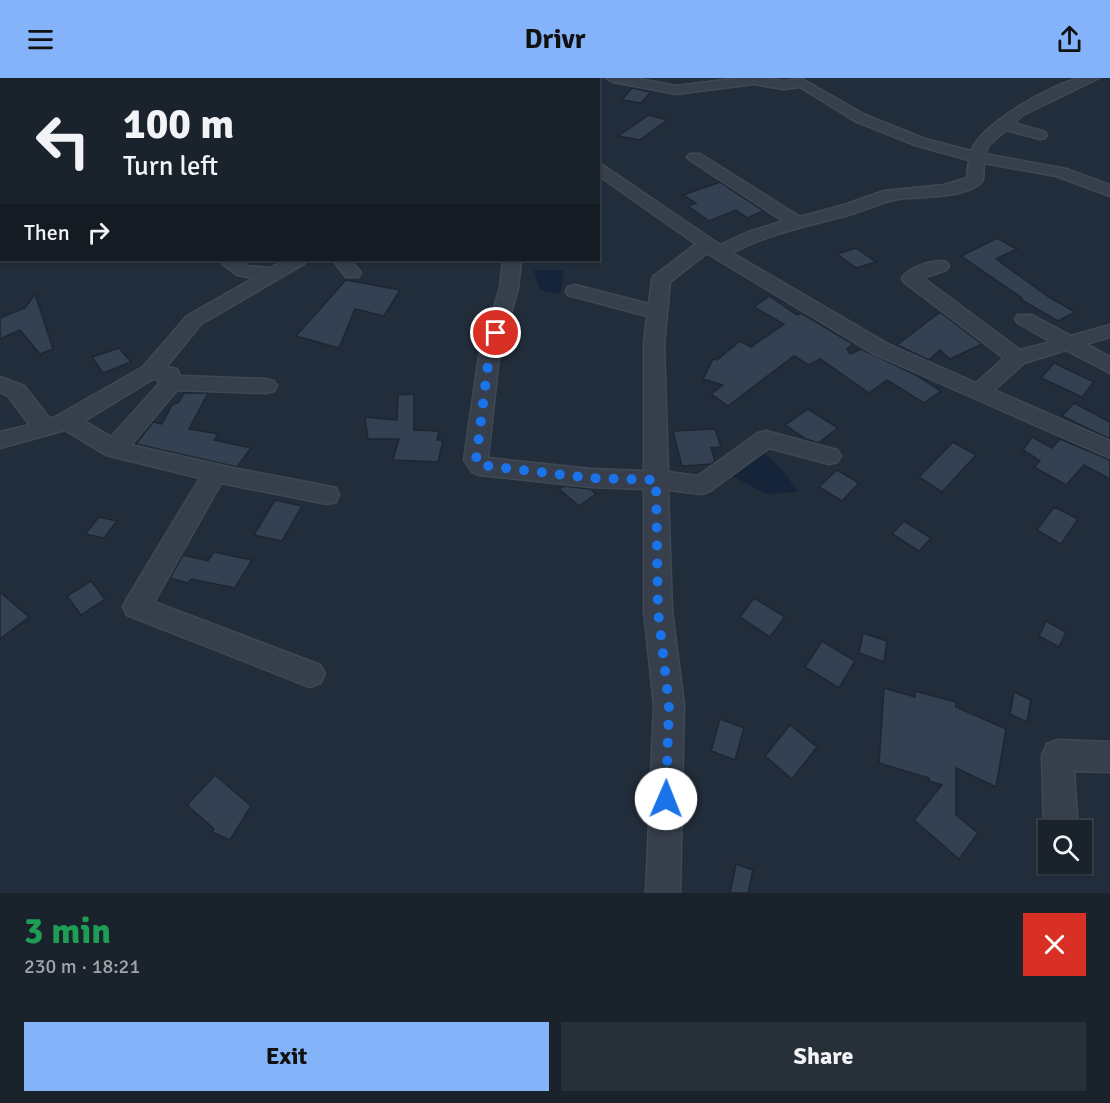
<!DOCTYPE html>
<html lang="en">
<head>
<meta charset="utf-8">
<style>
  :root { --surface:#1a222c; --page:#272f38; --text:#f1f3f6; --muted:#9fa4a9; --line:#383f48; --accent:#84b3f9 }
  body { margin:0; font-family:Signika,sans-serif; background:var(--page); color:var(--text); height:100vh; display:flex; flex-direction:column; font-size:22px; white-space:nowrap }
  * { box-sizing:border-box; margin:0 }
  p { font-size:20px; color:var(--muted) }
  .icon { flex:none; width:33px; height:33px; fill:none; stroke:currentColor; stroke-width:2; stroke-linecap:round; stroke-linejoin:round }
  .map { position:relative; height:815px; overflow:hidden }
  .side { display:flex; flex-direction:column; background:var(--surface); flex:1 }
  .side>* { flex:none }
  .hud { position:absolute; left:0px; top:0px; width:600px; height:183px; box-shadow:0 2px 4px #0004,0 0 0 2px var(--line); background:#1a222c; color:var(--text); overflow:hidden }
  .buttons { position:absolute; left:1038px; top:742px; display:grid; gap:12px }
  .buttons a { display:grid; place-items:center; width:54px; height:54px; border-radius:0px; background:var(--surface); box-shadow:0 2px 4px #0004,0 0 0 2px var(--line); font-size:30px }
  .pin { position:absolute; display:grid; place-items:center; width:51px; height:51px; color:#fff; margin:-26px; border:3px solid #fff; border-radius:50%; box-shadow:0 2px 6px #0007 }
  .me { position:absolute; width:66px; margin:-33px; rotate:1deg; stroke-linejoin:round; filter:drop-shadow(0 0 4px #0008) }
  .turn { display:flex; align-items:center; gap:21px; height:126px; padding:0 24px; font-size:27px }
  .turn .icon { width:78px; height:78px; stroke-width:2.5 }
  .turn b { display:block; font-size:42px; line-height:51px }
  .then { display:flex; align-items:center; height:57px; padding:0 24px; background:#0003; gap:12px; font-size:22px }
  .round { display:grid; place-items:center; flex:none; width:63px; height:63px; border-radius:0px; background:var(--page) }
  .overview { display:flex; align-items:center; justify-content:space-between; height:102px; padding:0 24px }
  h1 { font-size:36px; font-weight:800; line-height:45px; color:#1e9e55 }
  .cta { display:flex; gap:12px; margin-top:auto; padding:12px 24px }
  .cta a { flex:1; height:69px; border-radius:0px; background:var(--accent); color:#111; font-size:24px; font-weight:800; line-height:69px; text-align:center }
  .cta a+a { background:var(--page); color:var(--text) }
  header { display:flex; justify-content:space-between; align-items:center; height:78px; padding:0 24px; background:var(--accent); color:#111; font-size:27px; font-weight:800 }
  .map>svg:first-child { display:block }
  .water { fill:#152438 }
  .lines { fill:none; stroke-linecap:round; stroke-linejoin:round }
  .stream { stroke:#152438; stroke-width:4 }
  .building { fill:#344152; stroke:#1d2632; stroke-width:1.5 }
  .minor-casing { stroke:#3f4854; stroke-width:3 }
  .minor { fill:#363f4b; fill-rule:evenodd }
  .route { stroke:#1a73e8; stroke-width:10; stroke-dasharray:0 18 }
</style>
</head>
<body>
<header><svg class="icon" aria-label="menu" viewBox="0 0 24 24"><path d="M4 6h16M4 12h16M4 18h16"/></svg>Drivr<svg class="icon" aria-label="share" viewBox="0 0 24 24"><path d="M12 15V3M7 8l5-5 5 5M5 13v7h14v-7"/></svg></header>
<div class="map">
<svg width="1110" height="815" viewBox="0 0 1110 815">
  <rect width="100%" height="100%" fill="#222d3b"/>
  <!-- water -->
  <g class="water">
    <polygon points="534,192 564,192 560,216 540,212"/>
    <polygon points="752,365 781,390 798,414 766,416 733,398"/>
  </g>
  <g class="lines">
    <!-- stream -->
    <polyline class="stream" points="70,2 76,0"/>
  </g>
  <!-- building -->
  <g class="building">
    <polygon points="632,10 651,14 641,25 622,22"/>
    <polygon points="649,37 667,42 640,62 618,58"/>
    <polygon points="720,104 764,133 747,140 736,132 709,143 688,128 696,125 683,117"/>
    <polygon points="997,160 1017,171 996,181 1049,219 1075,234 1058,243 1020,221 1022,220 961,178"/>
    <polygon points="856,170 876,184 856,190 837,176"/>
    <polygon points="346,202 400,212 384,238 355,231 339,270 296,258"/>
    <polygon points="35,216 53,271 40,276 20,252 0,261 0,240 25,230"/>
    <polygon points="769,218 797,237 801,235 853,266 847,271 850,276 861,271 916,297 941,313 924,325 887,302 869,315 820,281 809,287 794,278 728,328 711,316 723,307 703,301 713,281 717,282 740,263 751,269 784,246 754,229"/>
    <polygon points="940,234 982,266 950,281 940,272 929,282 897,267"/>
    <polygon points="119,270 131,284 103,295 92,279"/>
    <polygon points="1054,285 1094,304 1082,319 1041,300"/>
    <polygon points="184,315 208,315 189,351 219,356 214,362 251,370 237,389 136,366 153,344 162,346 172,327 179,324"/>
    <polygon points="414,316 414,352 439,353 437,362 443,362 438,384 393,382 399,361 368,361 365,339 397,342 398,317"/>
    <polygon points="1074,325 1110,344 1110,361 1062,338"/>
    <polygon points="808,331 838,350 818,365 806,361 785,347"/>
    <polygon points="715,351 721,369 711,370 715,383 711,386 682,388 673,353"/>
    <polygon points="1032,359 1052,370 1060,361 1110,382 1110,401 1084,387 1066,407 1034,389 1040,383 1023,372"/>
    <polygon points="953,364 976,377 942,414 919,399"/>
    <polygon points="837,392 859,405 842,423 819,409"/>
    <polygon points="564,408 590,411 596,416 579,428 559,411"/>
    <polygon points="275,422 302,428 282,463 254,457"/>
    <polygon points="1054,429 1078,441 1061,466 1037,452"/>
    <polygon points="99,439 117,443 104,460 85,456"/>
    <polygon points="904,443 931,460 919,473 892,456"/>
    <polygon points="214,474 252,482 235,510 191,501 188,505 170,500 183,477 208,483"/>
    <polygon points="91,503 105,521 81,537 67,518"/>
    <polygon points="0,514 29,539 0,561"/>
    <polygon points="754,520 785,539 770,559 740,539"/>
    <polygon points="1046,543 1066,554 1059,569 1039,558"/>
    <polygon points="863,555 887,563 884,584 859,575"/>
    <polygon points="822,563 855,583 839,610 805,589"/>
    <polygon points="884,610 915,619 915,613 956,624 956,629 1006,651 996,709 956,690 956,737 978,755 959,781 914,742 942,707 929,703 929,700 879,685"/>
    <polygon points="1014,614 1031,622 1027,644 1010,636"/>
    <polygon points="720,641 744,650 735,682 711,673"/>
    <polygon points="790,647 817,669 792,701 765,678"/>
    <polygon points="215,697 251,728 230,762 212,754 214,751 187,727"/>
    <polygon points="736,786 753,792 748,815 730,815"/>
  </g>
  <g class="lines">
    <!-- minor casing -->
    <g class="minor-casing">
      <g id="minor">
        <polygon points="168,0 183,0 167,2"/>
        <polygon points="566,0 580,0 566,2"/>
        <path d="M606,0H634L676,8L739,0H765L783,3L802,1L865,37L925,61L971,73C983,45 1050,7 1080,0C1085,0 1093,0 1099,0L1023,37L1014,45L1045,54L1047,57L1045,60L1040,61L1006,52L989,67L985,76L1066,91L1110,107V118L1056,98L984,85L983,102C970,119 928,119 908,120C888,121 874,129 855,135C813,147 771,154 732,175L888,266L976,305L1004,280L904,204L902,200C909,189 934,181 946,184L949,188L946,192L923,200L1020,272L1051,264L1018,245L1015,241L1018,237H1032L1071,258L1110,247V259L1086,266L1110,279V295L1066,272L1024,285L994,312L1110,363V380L874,276L707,175L670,204L664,266L668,394L698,398L758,355L766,353L837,372L841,378L837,384L829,386L769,370L710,413L702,416L668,412L672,533L684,627L680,815H646L654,627L644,533V411L591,409L480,397L472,394L464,382L479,278L500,210L503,182H521L518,210L499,278L488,380L591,391L644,393V266L647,238L568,217L566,213L568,209L575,207L649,226L652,202L654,198L696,166L598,97V84L720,167L746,155L783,143L690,82L687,79L690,76H700L800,139L844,127L884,113L944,107L967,100L969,82L915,67L855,43L800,9L783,11L754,6L676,16L613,4Z"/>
        <polygon points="2,94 2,104 0,105 0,95"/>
        <path d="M218,182H238L248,188L270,190L286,182H307L304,186L201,246L166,289L177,291L180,298L266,301L274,303L277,308L274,313L266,315L177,312L131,367L233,390L327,408L336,410L339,417L336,424L327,426L221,405L154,524L320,587L325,596L320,605L310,609L127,537L123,529L127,521L200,400L106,377L65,352L0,370V354L30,347L8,318L0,314V299L24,308L50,341L59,337L143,289L187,238L254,200L237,197ZM153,301L159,302L158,307L111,359L84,343Z"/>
        <polygon points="333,182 351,182 361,195 358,199 346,199"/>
        <polygon points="1058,662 1110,664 1110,694 1074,693 1078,753 1048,753 1048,763 1044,753 1042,677 1047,666"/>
      </g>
    </g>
    <!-- minor -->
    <use href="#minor" class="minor"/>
  </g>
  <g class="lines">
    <!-- route -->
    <polyline class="route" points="496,255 489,278 476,382 479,387 591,400 656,402 658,533 669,627 666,721"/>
  </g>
</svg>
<div class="buttons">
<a><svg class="icon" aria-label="search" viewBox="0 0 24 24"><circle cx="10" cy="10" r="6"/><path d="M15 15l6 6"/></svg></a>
</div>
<div class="pin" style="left:496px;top:255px;background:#d93025"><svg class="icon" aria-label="arrive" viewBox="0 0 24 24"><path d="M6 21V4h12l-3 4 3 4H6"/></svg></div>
<svg class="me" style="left:666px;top:721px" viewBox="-20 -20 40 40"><circle r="19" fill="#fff"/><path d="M0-13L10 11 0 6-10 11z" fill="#1a73e8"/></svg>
<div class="hud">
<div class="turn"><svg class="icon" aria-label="left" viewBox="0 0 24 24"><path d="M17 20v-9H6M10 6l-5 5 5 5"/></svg><div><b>100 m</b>Turn left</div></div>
<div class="then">Then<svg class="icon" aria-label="right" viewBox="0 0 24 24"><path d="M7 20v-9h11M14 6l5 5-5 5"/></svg></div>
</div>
</div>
<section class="side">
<div class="overview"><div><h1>3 min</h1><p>230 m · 18:21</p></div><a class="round" style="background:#d93025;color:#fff"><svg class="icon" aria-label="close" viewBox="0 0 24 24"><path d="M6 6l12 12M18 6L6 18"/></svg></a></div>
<div class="cta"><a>Exit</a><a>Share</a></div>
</section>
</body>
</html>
